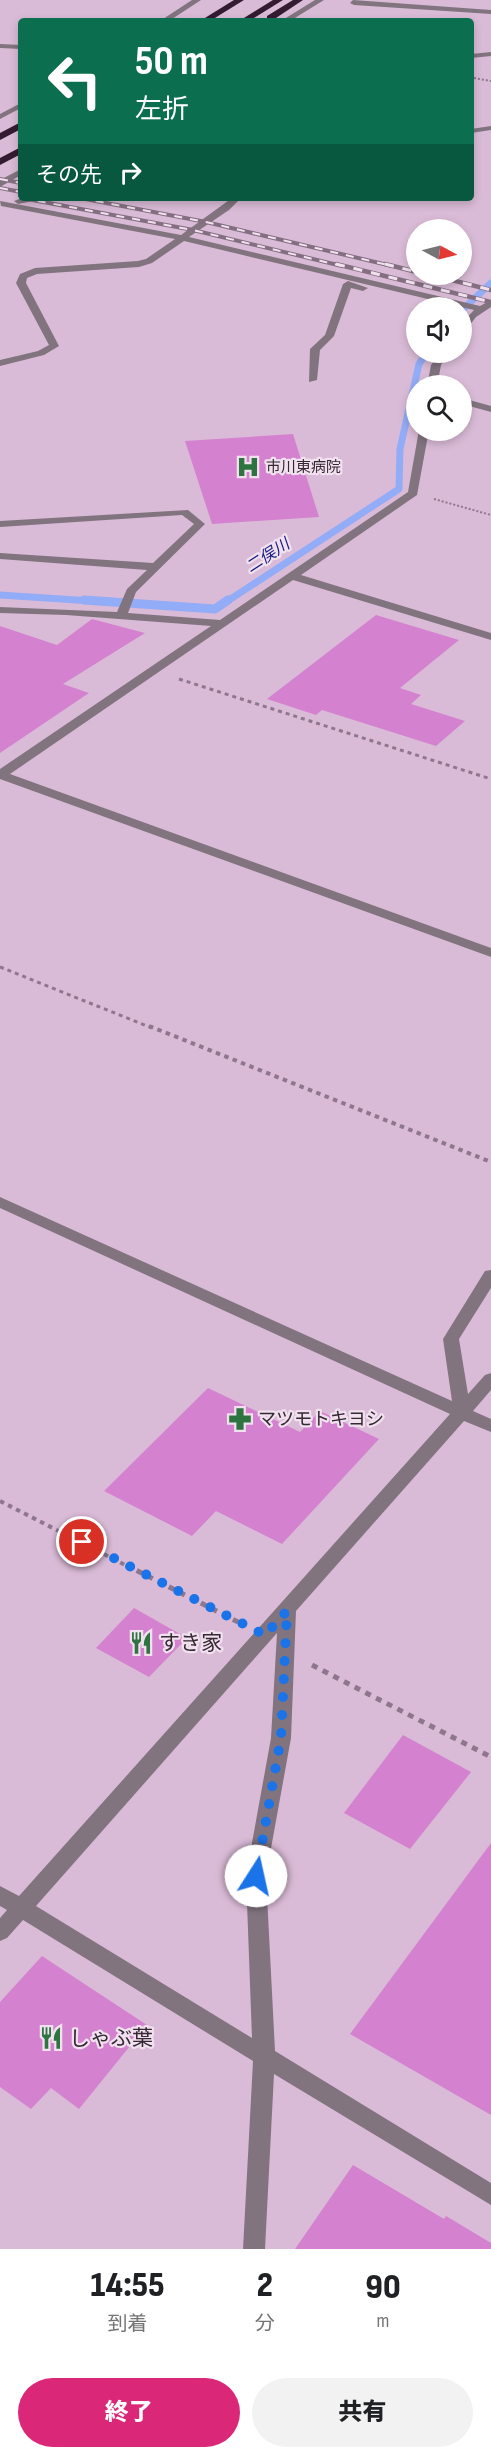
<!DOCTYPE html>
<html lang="ja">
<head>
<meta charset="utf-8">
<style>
  :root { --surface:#fff; --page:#f2f2f2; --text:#202124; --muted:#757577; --accent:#db2777 }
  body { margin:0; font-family:"Sofia Sans Condensed","Noto Sans JP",sans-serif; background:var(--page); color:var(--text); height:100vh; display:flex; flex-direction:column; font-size:22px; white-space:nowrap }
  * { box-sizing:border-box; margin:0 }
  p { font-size:20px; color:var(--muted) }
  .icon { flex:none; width:33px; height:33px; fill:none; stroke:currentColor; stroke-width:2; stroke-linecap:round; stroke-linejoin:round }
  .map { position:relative; height:2249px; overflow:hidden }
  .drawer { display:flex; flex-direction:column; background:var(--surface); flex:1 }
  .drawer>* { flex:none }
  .hud { position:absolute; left:18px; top:18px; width:456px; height:183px; border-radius:6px; box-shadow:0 3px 9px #0003; background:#0b6e4f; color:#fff; overflow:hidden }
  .needle { width:39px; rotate:97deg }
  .tools { position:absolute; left:406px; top:219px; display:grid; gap:12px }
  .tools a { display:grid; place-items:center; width:66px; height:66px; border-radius:50%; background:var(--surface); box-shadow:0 3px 9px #0003; font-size:30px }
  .pin { position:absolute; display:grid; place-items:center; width:51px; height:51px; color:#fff; margin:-26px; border:3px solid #fff; border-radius:50%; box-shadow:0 2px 6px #0007 }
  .me { position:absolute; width:66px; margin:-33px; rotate:10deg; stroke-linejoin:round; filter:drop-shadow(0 0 4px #0008) }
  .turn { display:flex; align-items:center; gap:21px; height:126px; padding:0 18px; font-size:27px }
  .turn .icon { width:78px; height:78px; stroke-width:2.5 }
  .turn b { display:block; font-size:42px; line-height:51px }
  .then { display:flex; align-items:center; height:57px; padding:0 18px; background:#0003; gap:12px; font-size:22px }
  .eta { display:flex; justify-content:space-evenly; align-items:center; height:102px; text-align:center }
  .eta b { font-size:36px; font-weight:800; line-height:42px }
  .button { display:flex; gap:12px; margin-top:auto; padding:12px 18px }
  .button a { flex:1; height:69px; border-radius:36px; background:var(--accent); color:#fff; font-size:24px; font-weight:800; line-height:69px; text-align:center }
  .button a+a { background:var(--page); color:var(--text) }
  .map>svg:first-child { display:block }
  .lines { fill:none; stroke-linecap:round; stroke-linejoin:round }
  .stream-far1 { stroke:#93acf7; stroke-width:7 }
  .stream { stroke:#93acf7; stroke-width:9 }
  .building { fill:#d482cf }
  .path-far3 { stroke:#8e778c; stroke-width:2; stroke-dasharray:2 2; stroke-linecap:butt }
  .path-far2 { stroke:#8e778c; stroke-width:3; stroke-dasharray:4 4; stroke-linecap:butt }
  .path-far1 { stroke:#8e778c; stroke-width:4; stroke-dasharray:4.5 4.5; stroke-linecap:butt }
  .path { stroke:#8e778c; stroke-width:5; stroke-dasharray:6 6; stroke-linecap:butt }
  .minor { fill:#81747f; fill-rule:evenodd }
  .highway { fill:#331b31; fill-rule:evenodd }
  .rail-far1-casing { stroke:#846f82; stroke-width:4 }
  .rail-casing { stroke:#846f82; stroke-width:4.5 }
  .rail-far1 { stroke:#f1e1ef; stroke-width:2; stroke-dasharray:8; stroke-linecap:butt }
  .rail { stroke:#f1e1ef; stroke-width:3; stroke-dasharray:9; stroke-linecap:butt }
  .route { stroke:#1a73e8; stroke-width:10; stroke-dasharray:0 18 }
  .labels { text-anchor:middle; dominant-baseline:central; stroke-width:4.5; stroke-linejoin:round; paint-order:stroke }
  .far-poi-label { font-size:15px; fill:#352833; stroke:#f1e1ef; text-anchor:start }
  .far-water-label { font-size:16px; font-style:italic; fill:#141883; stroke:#f1e1ef }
  .poi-label { font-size:18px; fill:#352833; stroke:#f1e1ef; text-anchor:start }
  .near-poi-label { font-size:21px; fill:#352833; stroke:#f1e1ef; text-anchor:start }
</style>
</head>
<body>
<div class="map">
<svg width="491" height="2249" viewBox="0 0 491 2249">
  <rect width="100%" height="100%" fill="#dabbd7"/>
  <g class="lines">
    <!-- stream-far1 -->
    <g class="stream-far1">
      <polyline points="462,310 491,283"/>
      <polyline points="0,595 107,602"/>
      <polyline points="226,602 399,489 400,449 419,364 427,352"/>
    </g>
    <!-- stream -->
    <polyline class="stream" points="84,600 215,609 228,600"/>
  </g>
  <!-- building -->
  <g class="building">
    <polygon points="293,434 319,517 212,524 185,441"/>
    <polygon points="376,615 459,640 400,688 421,695 411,704 465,721 436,746 322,710 316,715 267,699"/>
    <polygon points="92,619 145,633 63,684 89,693 0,753 0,626 57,645"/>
    <polygon points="208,1388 300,1432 320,1411 379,1439 282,1544 216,1511 192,1536 104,1491"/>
    <polygon points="134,1608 187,1638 149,1677 96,1648"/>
    <polygon points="403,1735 471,1772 410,1849 344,1813"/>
    <polygon points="491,1843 491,2115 350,2034"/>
    <polygon points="42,1956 147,2025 79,2109 51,2088 31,2109 0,2087 0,2002"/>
    <polygon points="353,2165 444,2219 446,2216 491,2243 491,2249 295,2249"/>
  </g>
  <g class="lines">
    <!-- path-far3 -->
    <g class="path-far3">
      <polyline points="474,78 491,81"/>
      <polyline points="434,499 491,515"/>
    </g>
    <!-- path-far2 -->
    <g class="path-far2">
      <polyline points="179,679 491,779"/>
      <polyline points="0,967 152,1028"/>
    </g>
    <!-- path-far1 -->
    <g class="path-far1">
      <polyline points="149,1026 491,1162"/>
      <polyline points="0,1501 129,1567"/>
    </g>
    <!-- path -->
    <g class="path">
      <polyline points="126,1565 240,1623"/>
      <polyline points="312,1665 491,1757"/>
    </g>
    <!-- minor -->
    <g class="minor">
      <polygon points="192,0 201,0 169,21 160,21"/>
      <polygon points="315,0 324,0 290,21 281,21"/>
      <polygon points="353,0 491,10 491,14 354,5 350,3"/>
      <polygon points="0,44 21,45 21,49 0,48"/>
      <polygon points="491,52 491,56 471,58 471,54"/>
      <polygon points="21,103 21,108 0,119 0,114"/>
      <polygon points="491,126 491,130 471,133 471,129"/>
      <polygon points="21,169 21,175 0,187 0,180"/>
      <polygon points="22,198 49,198 18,204 14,201"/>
      <polygon points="232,198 241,198 229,210 189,237 480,306 491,300 491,307 476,317 465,331 462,332 462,323 474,310 184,241 152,263 139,267 37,274 27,278 26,283 59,346 44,355 0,366 0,360 38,351 49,345 16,283 20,274 35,268 138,261 146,259 175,239 1,206 0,201 181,235"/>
      <polygon points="348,281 368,288 363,291 351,288 334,336 320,350 317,380 309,382 310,349 325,335 343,284"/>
      <polygon points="440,352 449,352 441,365 437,386 427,386 431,365"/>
      <polygon points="462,398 491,406 491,412 462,404"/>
      <polygon points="419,430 429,430 417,495 301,575 491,633 491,640 293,580 10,774 491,948 491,957 0,779 0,769 211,626 66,615 0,613 0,607 117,612 127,589 147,570 0,559 0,553 153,563 194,524 182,515 0,527 0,521 188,510 205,524 136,592 128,613 220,620 408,492"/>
      <path d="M0,1197L452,1401L443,1339L485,1271L491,1270V1288L459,1339L468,1394L485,1375L491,1373V1390L473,1411L491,1419V1432L464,1421L296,1611L291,1738L266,1876L275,2051L491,2183V2205L274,2074L265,2249H243L253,2061L23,1920L7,1938L0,1941V1918L7,1910L0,1906V1886L19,1896L450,1414L0,1208ZM277,1633L271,1738L246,1876L252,2038L36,1906Z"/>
    </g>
    <!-- highway -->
    <g class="highway">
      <polygon points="234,0 244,0 210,21 200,21"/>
      <polygon points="273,0 283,0 249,21 239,21"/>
      <polygon points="293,0 303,0 273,20 267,20 267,16"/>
      <polygon points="21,122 21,129 0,140 0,133"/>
      <polygon points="21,147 21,154 0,165 0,158"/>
    </g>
    <!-- rail-far1 casing -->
    <g class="rail-far1-casing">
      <g id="rail-far1">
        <polyline points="0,179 21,183"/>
        <polyline points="0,188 21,192"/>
        <polyline points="22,198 193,230 342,266"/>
        <polyline points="80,198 206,222 392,266"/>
      </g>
    </g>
    <!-- rail casing -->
    <g class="rail-casing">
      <g id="rail">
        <polyline points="336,264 491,302"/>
        <polyline points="385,264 417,272"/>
        <polyline points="428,274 491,290"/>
      </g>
    </g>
    <!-- rail-far1 -->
    <use href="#rail-far1" class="rail-far1"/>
    <!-- rail -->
    <use href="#rail" class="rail"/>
  </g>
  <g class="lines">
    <!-- route -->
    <polyline class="route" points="82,1542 265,1635 287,1611 281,1738 256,1876"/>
  </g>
  <!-- icons -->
  <defs>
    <g id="hospital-bare" transform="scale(1.8)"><path d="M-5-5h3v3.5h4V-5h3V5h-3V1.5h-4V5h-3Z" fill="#2e7440" stroke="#f1e1ef" stroke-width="2.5" paint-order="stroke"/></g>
    <g id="pharmacy-bare" transform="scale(1.8)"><path d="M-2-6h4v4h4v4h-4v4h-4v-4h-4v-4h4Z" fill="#2e7440" stroke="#f1e1ef" stroke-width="2.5" paint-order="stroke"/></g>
    <g id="restaurant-bare" transform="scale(1.8)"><path d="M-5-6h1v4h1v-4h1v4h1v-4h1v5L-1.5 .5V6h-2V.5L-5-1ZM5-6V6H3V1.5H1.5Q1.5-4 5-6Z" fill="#2e7440" stroke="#f1e1ef" stroke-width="2.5" paint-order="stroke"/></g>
  </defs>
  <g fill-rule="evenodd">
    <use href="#hospital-bare" x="248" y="467"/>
    <use href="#pharmacy-bare" x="240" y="1419"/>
    <use href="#restaurant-bare" x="141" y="1643"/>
    <use href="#restaurant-bare" x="51" y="2038"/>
  </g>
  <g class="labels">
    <!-- far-poi labels -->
    <g class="far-poi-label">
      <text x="266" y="467">市川東病院</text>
    </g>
    <!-- far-water labels -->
    <g class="far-water-label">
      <text transform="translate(268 556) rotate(-33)">二俣川</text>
    </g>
    <!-- poi labels -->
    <g class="poi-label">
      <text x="258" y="1419">マツモトキヨシ</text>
    </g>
    <!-- near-poi labels -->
    <g class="near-poi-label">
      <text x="159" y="1643">すき家</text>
      <text x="69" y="2038">しゃぶ葉</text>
    </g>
  </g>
</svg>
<div class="tools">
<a><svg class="needle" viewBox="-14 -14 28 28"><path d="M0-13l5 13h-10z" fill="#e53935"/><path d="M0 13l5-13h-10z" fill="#757577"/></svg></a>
<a><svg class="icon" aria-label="sound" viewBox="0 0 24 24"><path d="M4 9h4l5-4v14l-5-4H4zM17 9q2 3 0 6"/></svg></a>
<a><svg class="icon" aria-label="search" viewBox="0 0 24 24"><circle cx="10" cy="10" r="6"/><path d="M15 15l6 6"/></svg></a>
</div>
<div class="pin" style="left:82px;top:1542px;background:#d93025"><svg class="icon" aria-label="arrive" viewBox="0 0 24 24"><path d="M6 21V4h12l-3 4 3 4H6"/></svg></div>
<svg class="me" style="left:256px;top:1876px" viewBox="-20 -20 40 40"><circle r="19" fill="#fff"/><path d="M0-13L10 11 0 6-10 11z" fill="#1a73e8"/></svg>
<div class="hud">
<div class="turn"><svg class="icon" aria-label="left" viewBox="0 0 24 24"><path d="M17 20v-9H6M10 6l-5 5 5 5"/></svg><div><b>50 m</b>左折</div></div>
<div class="then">その先<svg class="icon" aria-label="right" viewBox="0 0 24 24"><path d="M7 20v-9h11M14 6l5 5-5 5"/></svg></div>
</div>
</div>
<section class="drawer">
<div class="eta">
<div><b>14:55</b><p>到着</p></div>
<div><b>2</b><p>分</p></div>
<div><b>90</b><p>m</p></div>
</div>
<div class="button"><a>終了</a><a>共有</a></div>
</section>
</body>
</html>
